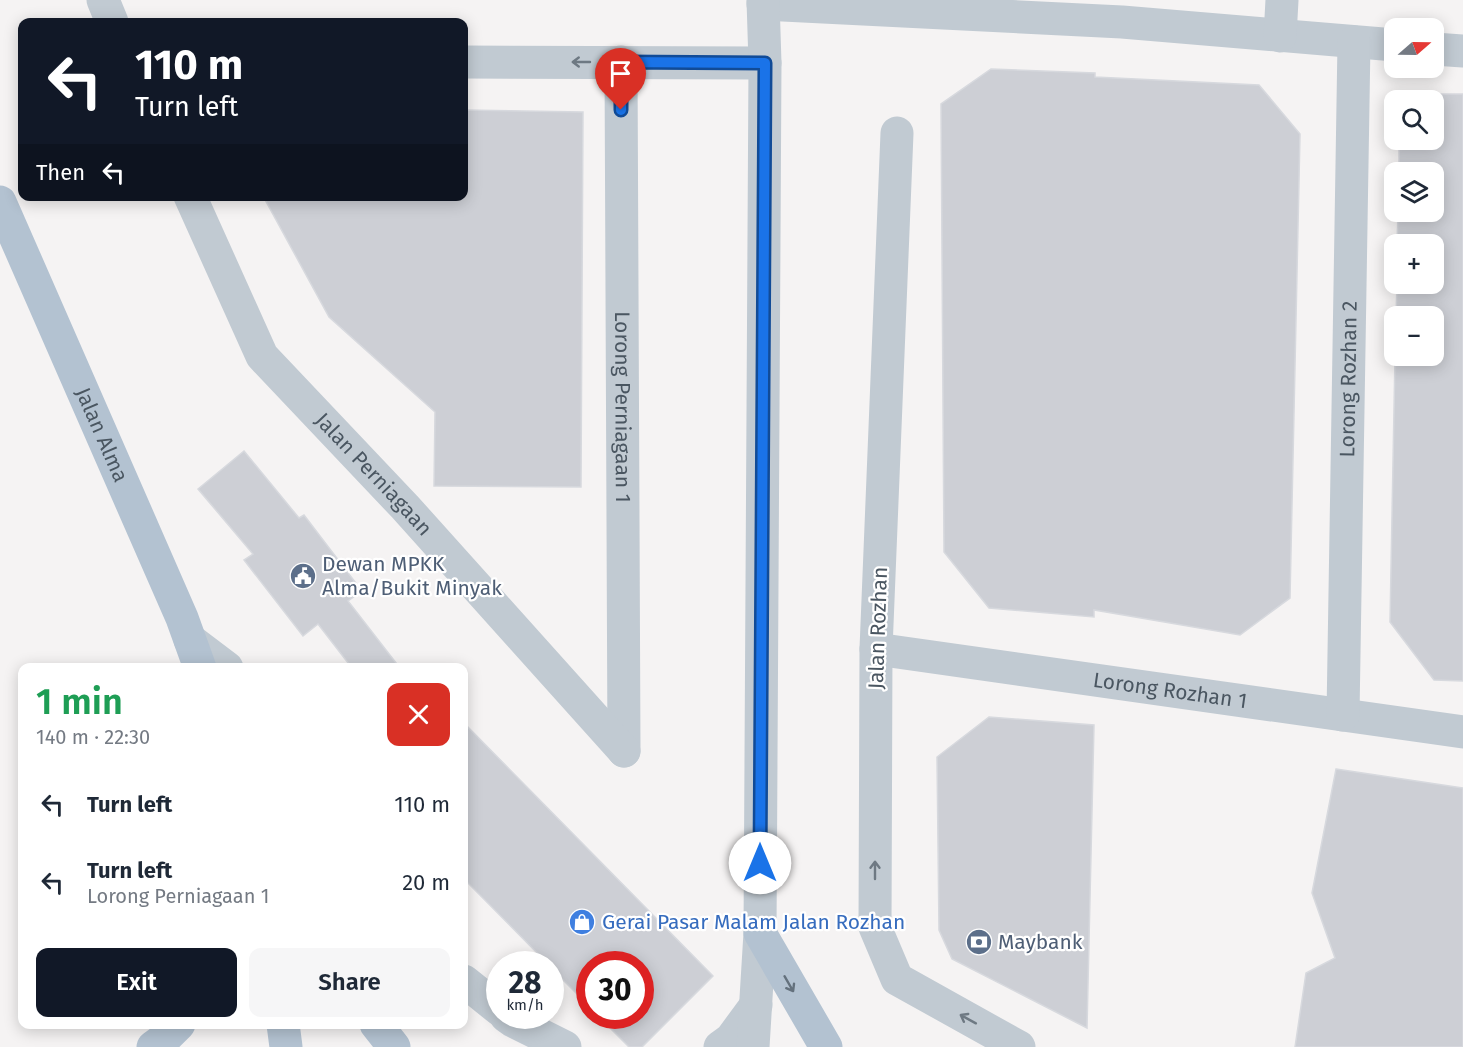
<!DOCTYPE html>
<html lang="en">
<head>
<meta charset="utf-8">
<style>
  :root { --surface:#fff; --page:#f6f6f7; --text:#1f2937; --muted:#747a83; --accent:#111827 }
  body { margin:0; font-family:"Fira Sans",sans-serif; background:var(--page); color:var(--text); height:100vh; display:flex; flex-direction:column; font-size:22px; white-space:nowrap }
  * { box-sizing:border-box; margin:0 }
  p { font-size:20px; color:var(--muted) }
  .icon { flex:none; width:33px; height:33px; fill:none; stroke:currentColor; stroke-width:2; stroke-linecap:round; stroke-linejoin:round }
  .map { position:relative; flex:1; overflow:hidden }
  .details { position:absolute; left:18px; top:663px; width:450px; height:366px; display:flex; flex-direction:column; background:var(--surface); border-radius:12px; box-shadow:0 3px 15px #0003 }
  .details>* { flex:none }
  .hud { position:absolute; left:18px; top:18px; width:450px; height:183px; border-radius:12px; box-shadow:0 3px 15px #0003; background:#111827; color:#fff; overflow:hidden }
  .needle { width:39px; rotate:70deg }
  .tools { position:absolute; left:1384px; top:18px; display:grid; gap:12px }
  .tools a { display:grid; place-items:center; width:60px; height:60px; border-radius:12px; background:var(--surface); box-shadow:0 3px 15px #0003; font-size:30px }
  .speed { position:absolute; left:486px; top:951px; display:flex; gap:12px; font-size:30px; font-weight:700; text-align:center }
  .speed>* { display:grid; place-content:center; width:78px; height:78px; border-radius:50%; background:var(--surface); box-shadow:0 3px 15px #0003; line-height:1 }
  .speed small { font-size:15px; font-weight:400 }
  .speed .limit { border:9px solid #d22; background:#fff; color:#111 }
  .pin { position:absolute; display:grid; place-items:center; width:51px; height:51px; color:#fff; margin:-62px -26px; border-radius:50% 50% 50% 0; rotate:-45deg; box-shadow:0 0 6px #0007 }
  .pin .icon { rotate:45deg }
  .me { position:absolute; width:66px; margin:-33px; rotate:0deg; stroke-linejoin:round; filter:drop-shadow(0 0 4px #0008) }
  .turn { display:flex; align-items:center; gap:21px; height:126px; padding:0 18px; font-size:27px }
  .turn .icon { width:78px; height:78px; stroke-width:2.5 }
  .turn b { display:block; font-size:42px; line-height:51px }
  .then { display:flex; align-items:center; height:57px; padding:0 18px; background:#0003; gap:12px; font-size:22px }
  .round { display:grid; place-items:center; flex:none; width:63px; height:63px; border-radius:12px; background:var(--page) }
  .overview { display:flex; align-items:center; justify-content:space-between; height:102px; padding:0 18px }
  h1 { font-size:36px; font-weight:600; line-height:45px; color:#1e9e55 }
  .cta { display:flex; gap:12px; margin-top:auto; padding:12px 18px }
  .cta a { flex:1; height:69px; border-radius:12px; background:var(--accent); color:#fff; font-size:24px; font-weight:600; line-height:69px; text-align:center }
  .cta a+a { background:var(--page); color:var(--text) }
  ul { padding:0; list-style:none }
  li { display:flex; align-items:center; gap:18px; height:78px; padding:0 18px }
  li div { flex:1 }
  li b { display:block; font-size:22px }
  li em { font-style:normal }
  .map>svg:first-child { display:block }
  .building { fill:#cdcfd5; stroke:#d7d9de; stroke-width:1.5 }
  .lines { fill:none; stroke-linecap:round; stroke-linejoin:round }
  .minor { stroke:#c1cad2; stroke-width:33 }
  .major { stroke:#b3c2d1; stroke-width:33 }
  .oneway { stroke:#6e7983 }
  .oneway2 { stroke:#64717d }
  .route-casing { stroke:#114b97; stroke-width:15 }
  .route { stroke:#1a73e8; stroke-width:10 }
  .labels { text-anchor:middle; dominant-baseline:central; stroke-width:4.5; stroke-linejoin:round; paint-order:stroke }
  .street-label { font-size:21px; fill:#4a5661; stroke:#fff }
  .service-label { font-size:21px; fill:#4e5e75; stroke:#fff; text-anchor:start }
  .shop-label { font-size:21px; fill:#366cbe; stroke:#fff; text-anchor:start }
</style>
</head>
<body>
<div class="map">
<svg width="1463" height="1047" viewBox="0 0 1463 1047">
  <rect width="100%" height="100%" fill="#f5f3f3"/>
  <!-- building -->
  <g class="building">
    <polygon points="991,69 1095,73 1095,77 1259,85 1300,134 1290,598 1240,635 1094,610 1094,617 989,608 944,552 941,104"/>
    <polygon points="1435,94 1463,94 1463,681 1434,680 1390,622 1395,356 1434,356 1434,316 1396,316 1397,284 1434,284 1434,244 1397,244 1398,212 1434,212 1434,172 1399,172 1399,140 1434,140 1434,100 1429,100"/>
    <polygon points="464,110 583,112 581,487 434,486 435,412 329,317 263,196 464,196"/>
    <polygon points="244,451 299,518 304,515 362,591 348,601 400,668 352,668 318,624 303,636 244,560 253,554 198,489"/>
    <polygon points="989,717 1094,725 1087,1028 952,959 939,930 937,757"/>
    <polygon points="464,723 713,976 642,1047 629,1047 598,1016 640,1016 640,964 590,964 590,1007 550,967 550,964 548,964 464,879"/>
    <polygon points="1336,769 1463,788 1463,1047 1295,1047 1306,973 1335,958 1312,893"/>
  </g>
  <g class="lines">
    <!-- minor -->
    <g class="minor">
      <polyline points="103,0 112,22"/>
      <polyline points="763,4 1122,22 1395,45"/>
      <polyline points="1280,36 1282,0"/>
      <polyline points="1434,49 1463,51"/>
      <polyline points="464,62 765,63"/>
      <path id="s1" d="M621,62L624,751"/>
      <polyline points="897,133 876,649 875,927 897,979 1019,1047"/>
      <path id="s2" d="M190,196L262,356L405,507L624,751"/>
      <polyline points="190,640 227,668"/>
      <path id="s3" d="M876,649L1463,732"/>
      <path id="s4" d="M1343,715L1354,42"/>
      <polyline points="464,981 500,1010"/>
      <polyline points="506,1016 513,1021 565,1047"/>
      <polyline points="720,1047 731,1039 756,1005"/>
      <polyline points="753,1047 760,933 765,63 763,0"/>
    </g>
    <!-- major -->
    <g class="major">
      <path id="s5" d="M0,202L182,618L200,668"/>
      <polyline points="760,933 826,1047"/>
      <polyline points="283,1024 286,1047"/>
      <polyline points="376,1024 394,1047"/>
      <polyline points="153,1047 164,1039 179,1024"/>
    </g>
  </g>
  <!-- one-way arrows -->
  <defs><path id="oneway-shaft" d="M-6 0H5M1.5-3L5.5 0L1.5 3" fill="none" stroke-width="1.6" stroke-linecap="round" stroke-linejoin="round" transform="scale(1.5)"/></defs>
  <g class="oneway">
    <use href="#oneway-shaft" transform="translate(581 62) rotate(-180)"/>
    <use href="#oneway-shaft" transform="translate(875 870) rotate(-90)"/>
    <use href="#oneway-shaft" transform="translate(968 1019) rotate(-151)"/>
  </g>
  <use class="oneway2" href="#oneway-shaft" transform="translate(789 984) rotate(60)"/>
  <g class="lines">
    <!-- route casing -->
    <g class="route-casing">
      <polyline id="route" points="621,110 621,62 765,63 760,863"/>
    </g>
    <!-- route -->
    <use href="#route" class="route"/>
  </g>
  <!-- icons -->
  <defs>
    <g id="civic-disc" transform="scale(1.35)"><circle r="9.5" fill="#5c6f8a" stroke="#fff"/><path d="M-.6-6.5H3V-4.5H.6V-3L4-1V1h2V6H-6V1h2V-1L-.6-3ZM-1.2 2.5V6h2.4V2.5Z" fill="#fff"/></g>
    <g id="shop-disc" transform="scale(1.35)"><circle r="9.5" fill="#3f7fe0" stroke="#fff"/><path d="M-5-2.5h2.3a2.7 3.5 0 0 1 5.4 0H5L5.5 6h-11ZM-1.5-2.5h3a1.5 2.3 0 0 0-3 0Z" fill="#fff"/></g>
    <g id="bank-disc" transform="scale(1.35)"><circle r="9.5" fill="#5c6f8a" stroke="#fff"/><path d="M-6-4H6V4H-6ZM0-2.3a2.3 2.3 0 1 0 0 4.6a2.3 2.3 0 1 0 0-4.6Z" fill="#fff"/></g>
  </defs>
  <g fill-rule="evenodd">
    <use href="#civic-disc" x="303" y="576"/>
    <use href="#shop-disc" x="582" y="922"/>
    <use href="#bank-disc" x="979" y="942"/>
  </g>
  <g class="labels">
    <!-- street labels -->
    <g class="street-label">
      <text stroke="none"><textPath href="#s4" startOffset="336">Lorong Rozhan 2</textPath></text>
      <text stroke="none"><textPath href="#s1" startOffset="345">Lorong Perniagaan 1</textPath></text>
      <text stroke="none"><textPath href="#s5" startOffset="254">Jalan Alma</textPath></text>
      <text stroke="none"><textPath href="#s2" startOffset="338">Jalan Perniagaan</textPath></text>
      <text transform="translate(878 628) rotate(-88)">Jalan Rozhan</text>
      <text stroke="none"><textPath href="#s3" startOffset="297">Lorong Rozhan 1</textPath></text>
    </g>
    <!-- service labels -->
    <g class="service-label">
      <text x="322" y="564">Dewan MPKK<tspan x="322" dy="24">Alma/Bukit Minyak</tspan></text>
      <text x="998" y="942">Maybank</text>
    </g>
    <!-- shop labels -->
    <g class="shop-label">
      <text x="602" y="922">Gerai Pasar Malam Jalan Rozhan</text>
    </g>
  </g>
</svg>
<div class="tools">
<a><svg class="needle" viewBox="-14 -14 28 28"><path d="M0-13l5 13h-10z" fill="#e53935"/><path d="M0 13l5-13h-10z" fill="#747a83"/></svg></a>
<a><svg class="icon" aria-label="search" viewBox="0 0 24 24"><circle cx="10" cy="10" r="6"/><path d="M15 15l6 6"/></svg></a>
<a><svg class="icon" aria-label="layers" viewBox="0 0 24 24"><path d="M12 4l9 5-9 5-9-5zM3 14l9 5 9-5"/></svg></a>
<a>+</a>
<a>−</a>
</div>
<div class="speed"><div>28<small>km/h</small></div><div class="limit">30</div></div>
<div class="pin" style="left:621px;top:110px;background:#d93025"><svg class="icon" aria-label="arrive" viewBox="0 0 24 24"><path d="M6 21V4h12l-3 4 3 4H6"/></svg></div>
<svg class="me" style="left:760px;top:863px" viewBox="-20 -20 40 40"><circle r="19" fill="#fff"/><path d="M0-13L10 11 0 6-10 11z" fill="#1a73e8"/></svg>
<div class="hud">
<div class="turn"><svg class="icon" aria-label="left" viewBox="0 0 24 24"><path d="M17 20v-9H6M10 6l-5 5 5 5"/></svg><div><b>110 m</b>Turn left</div></div>
<div class="then">Then<svg class="icon" aria-label="left" viewBox="0 0 24 24"><path d="M17 20v-9H6M10 6l-5 5 5 5"/></svg></div>
</div>
<section class="details">
<div class="overview"><div><h1>1 min</h1><p>140 m · 22:30</p></div><a class="round" style="background:#d93025;color:#fff"><svg class="icon" aria-label="close" viewBox="0 0 24 24"><path d="M6 6l12 12M18 6L6 18"/></svg></a></div>
<ul>
<li><svg class="icon" aria-label="left" viewBox="0 0 24 24"><path d="M17 20v-9H6M10 6l-5 5 5 5"/></svg><div><b>Turn left</b></div><em>110 m</em></li>
<li><svg class="icon" aria-label="left" viewBox="0 0 24 24"><path d="M17 20v-9H6M10 6l-5 5 5 5"/></svg><div><b>Turn left</b><p>Lorong Perniagaan 1</p></div><em>20 m</em></li>
</ul>
<div class="cta"><a>Exit</a><a>Share</a></div>
</section>
</div>
</body>
</html>
